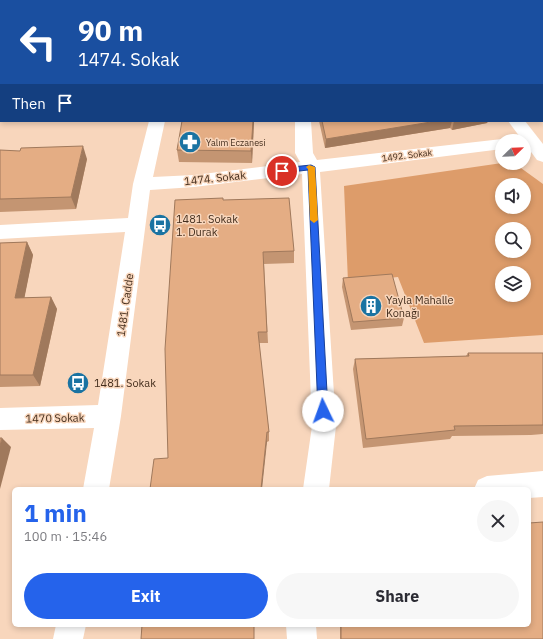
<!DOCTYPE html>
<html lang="en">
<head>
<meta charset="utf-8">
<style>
  :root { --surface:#fff; --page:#f7f7f7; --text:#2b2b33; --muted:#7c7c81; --accent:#2563eb }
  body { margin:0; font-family:"IBM Plex Sans",sans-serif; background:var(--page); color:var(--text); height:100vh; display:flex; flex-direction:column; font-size:15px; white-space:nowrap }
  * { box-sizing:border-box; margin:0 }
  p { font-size:13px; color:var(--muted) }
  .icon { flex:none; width:22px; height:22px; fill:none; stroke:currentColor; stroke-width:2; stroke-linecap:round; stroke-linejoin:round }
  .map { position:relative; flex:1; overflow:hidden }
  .sheet { position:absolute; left:12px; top:487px; width:519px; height:140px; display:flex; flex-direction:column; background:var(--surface); border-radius:6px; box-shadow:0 2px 6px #0003 }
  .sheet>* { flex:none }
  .hud { position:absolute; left:0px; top:0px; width:543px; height:122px; box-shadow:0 2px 6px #0003; background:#1a4fa0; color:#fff; overflow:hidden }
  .needle { width:26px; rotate:67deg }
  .tools { position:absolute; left:495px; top:134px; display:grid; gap:8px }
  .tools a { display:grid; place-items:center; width:36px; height:36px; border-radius:50%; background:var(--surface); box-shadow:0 2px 6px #0003; font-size:20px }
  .pin { position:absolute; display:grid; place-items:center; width:34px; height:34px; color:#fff; margin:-17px; border:2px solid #fff; border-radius:50%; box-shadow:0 1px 4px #0007 }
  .me { position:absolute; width:44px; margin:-22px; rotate:357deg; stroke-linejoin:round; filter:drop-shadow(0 0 3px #0008) }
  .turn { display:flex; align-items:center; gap:14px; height:84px; padding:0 12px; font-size:18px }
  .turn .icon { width:52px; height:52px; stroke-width:2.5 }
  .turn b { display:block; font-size:28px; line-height:34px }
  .then { display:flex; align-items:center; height:38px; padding:0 12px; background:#0003; gap:8px; font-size:15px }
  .round { display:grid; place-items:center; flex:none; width:42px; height:42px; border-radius:21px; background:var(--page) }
  .headline { display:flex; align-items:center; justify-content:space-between; height:68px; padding:0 12px }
  h1 { font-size:24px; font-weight:800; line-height:30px; color:var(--accent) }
  .action { display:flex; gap:8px; margin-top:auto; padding:8px 12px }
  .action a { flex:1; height:46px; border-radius:24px; background:var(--accent); color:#fff; font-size:16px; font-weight:800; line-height:46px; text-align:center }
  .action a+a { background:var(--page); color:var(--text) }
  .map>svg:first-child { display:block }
  .green { fill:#dd9c6a; fill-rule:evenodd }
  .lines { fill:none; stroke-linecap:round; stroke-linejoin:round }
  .minor { fill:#fff; fill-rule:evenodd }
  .wall { fill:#c49572 }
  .shaded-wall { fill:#a0795c }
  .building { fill:#e4ad84; stroke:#a0795c }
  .route { fill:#2563eb; stroke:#184099 }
  .slow { fill:#f59e0b }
  .labels { text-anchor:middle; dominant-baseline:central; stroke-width:3; stroke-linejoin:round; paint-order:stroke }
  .far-poi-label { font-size:9px; fill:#442e1d; stroke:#f8d6bc; text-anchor:start }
  .far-street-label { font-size:9px; fill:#442e1d; stroke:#f8d6bc }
  .street-label { font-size:11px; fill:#442e1d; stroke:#f8d6bc }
  .poi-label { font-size:11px; fill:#442e1d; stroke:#f8d6bc; text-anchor:start }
</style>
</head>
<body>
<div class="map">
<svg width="543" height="639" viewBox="0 0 543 639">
  <rect width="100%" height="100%" fill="#f8d6bc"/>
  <!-- green -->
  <path class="green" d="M502,163H514L543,184V335L424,343L398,277L348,282L344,186ZM502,185H524V207H502ZM502,229H524V251H502ZM502,273H524V295H502Z"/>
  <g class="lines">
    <!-- minor -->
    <g class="minor">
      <rect x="180" y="0" width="14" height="1"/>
      <rect x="292" y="0" width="14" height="1"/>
      <polygon points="423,0 437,0 438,1 424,1"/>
      <polygon points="149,121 165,121 153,177 194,175 300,162 295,153 295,121 311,121 313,153 317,160 502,139 509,141 502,141 502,149 320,172 336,426 329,489 303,489 312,426 302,174 194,187 150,190 121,416 109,489 83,489 94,428 0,430 0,408 98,405 125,232 0,239 0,225 128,218 133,184"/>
      <polygon points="508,121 525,121 543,144 543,162 537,160"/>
      <polygon points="543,471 543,497 529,498 529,489 474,489 478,480 487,476"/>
      <polygon points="56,625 86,625 83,639 53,639"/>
      <polygon points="286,625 316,625 317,639 287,639"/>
    </g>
  </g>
  <!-- wall -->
  <g class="wall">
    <polygon points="458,0 543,0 543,116 542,116 542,1 458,1"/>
    <polygon points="254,121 252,163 179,162 177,150"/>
    <polygon points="319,121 488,121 487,123 452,130 450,128 325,148"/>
    <polygon points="0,150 87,159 76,209 0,212"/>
    <polygon points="224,200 294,251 294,263 264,264 268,343 259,343 269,432 269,441 267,442"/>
    <polygon points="27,242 33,255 24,298 51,297 57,309 40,386 0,387 0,243"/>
    <polygon points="343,278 404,318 402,326 351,330 342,287"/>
    <polygon points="468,353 543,353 543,434 531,435 452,436 450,439 363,448 353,369 355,359 466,356"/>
    <polygon points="340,625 529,625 543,639 340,639"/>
  </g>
  <!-- shaded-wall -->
  <g class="shaded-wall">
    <polygon points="145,0 151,0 151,1 144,1"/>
    <polygon points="1,60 1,77 0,79 0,62"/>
    <polygon points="253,121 254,121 252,163 251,151"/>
    <polygon points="437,121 452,121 450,128 325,148 326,139"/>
    <polygon points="454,121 488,121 487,123 452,130"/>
    <polygon points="83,146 87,159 76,209 71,197"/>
    <polygon points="27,242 33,255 22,310 15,298"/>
    <polygon points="51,297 57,309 40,386 33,375"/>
    <polygon points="267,432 267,442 262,489 261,489"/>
    <polygon points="2,438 11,447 0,489 0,446"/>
  </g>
  <!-- building -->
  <g class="building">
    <polygon points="0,0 51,0 64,1 1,1 1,60 0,62"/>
    <polygon points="97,0 145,0 144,1 97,1"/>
    <polygon points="213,0 269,0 269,1 212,1"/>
    <polygon points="323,0 412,0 413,1 323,1"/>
    <polygon points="463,0 543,0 543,103 542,101 542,1 463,1"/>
    <polygon points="182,121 253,121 251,151 177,150"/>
    <polygon points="322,121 437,121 326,139"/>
    <polygon points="83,146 71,197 0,199 0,150 20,151 21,148"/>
    <polygon points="223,198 223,200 289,198 294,251 263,252 267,332 258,332 269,432 267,432 261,489 150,489 154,459 168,458 165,349 175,200"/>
    <polygon points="27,242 15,298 51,297 33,375 0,375 0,243"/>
    <polygon points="392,274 404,318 353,322 343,278"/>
    <polygon points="468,353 543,353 543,425 454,426 455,430 366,439 355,359 469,356"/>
    <polygon points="0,438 2,438 0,446"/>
    <polygon points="543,522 543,639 341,639 341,625 529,625 529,523"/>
    <polygon points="142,625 254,625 254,639 141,639"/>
  </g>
  <!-- route -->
  <polygon class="route" points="311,165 315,167 328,411 327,414 323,415 320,414 318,411 308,170 282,173 278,171 282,168"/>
  <!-- slow -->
  <polygon class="slow" points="309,165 315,167 318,220 314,223 310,220 308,169 306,167"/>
  <!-- icons -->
  <defs>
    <g id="pharmacy-disc" transform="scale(1.15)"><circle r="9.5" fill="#1a73a2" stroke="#f8d6bc"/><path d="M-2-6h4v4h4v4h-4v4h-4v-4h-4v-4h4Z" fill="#fff"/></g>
    <g id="bus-disc" transform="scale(1.15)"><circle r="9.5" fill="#1a73a2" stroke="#f8d6bc"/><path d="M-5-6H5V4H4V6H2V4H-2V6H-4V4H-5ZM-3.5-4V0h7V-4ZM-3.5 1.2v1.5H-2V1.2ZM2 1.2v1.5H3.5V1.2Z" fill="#fff"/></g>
    <g id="building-disc" transform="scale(1.15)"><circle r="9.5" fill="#1a73a2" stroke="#f8d6bc"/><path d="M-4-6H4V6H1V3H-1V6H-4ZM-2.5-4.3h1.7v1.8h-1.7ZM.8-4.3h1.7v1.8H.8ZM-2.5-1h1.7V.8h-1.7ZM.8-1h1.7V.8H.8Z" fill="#fff"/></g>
  </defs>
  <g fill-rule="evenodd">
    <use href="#pharmacy-disc" x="190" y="142"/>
    <use href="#bus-disc" x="160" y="225"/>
    <use href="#building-disc" x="371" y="306"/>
    <use href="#bus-disc" x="78" y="383"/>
  </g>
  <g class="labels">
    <!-- far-poi labels -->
    <g class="far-poi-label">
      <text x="206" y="142">Yalım Eczanesi</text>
    </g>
    <!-- far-street labels -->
    <g class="far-street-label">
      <text transform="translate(407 155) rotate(-7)">1492. Sokak</text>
    </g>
    <!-- street labels -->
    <g class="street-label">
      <text transform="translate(215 178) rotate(-6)">1474. Sokak</text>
      <text transform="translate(125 305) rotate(-82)">1481. Cadde</text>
      <text transform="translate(55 418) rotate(-1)">1470 Sokak</text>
    </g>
    <!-- poi labels -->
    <g class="poi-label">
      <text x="176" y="219">1481. Sokak<tspan x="176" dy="13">1. Durak</tspan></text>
      <text x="386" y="300">Yayla Mahalle<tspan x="386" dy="13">Konağı</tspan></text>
      <text x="94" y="383">1481. Sokak</text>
    </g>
  </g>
</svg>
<div class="tools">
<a><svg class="needle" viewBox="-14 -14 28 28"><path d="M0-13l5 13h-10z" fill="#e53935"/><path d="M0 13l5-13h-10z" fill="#7c7c81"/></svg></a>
<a><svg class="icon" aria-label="sound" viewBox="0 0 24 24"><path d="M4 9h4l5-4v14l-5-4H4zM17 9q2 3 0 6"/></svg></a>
<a><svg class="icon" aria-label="search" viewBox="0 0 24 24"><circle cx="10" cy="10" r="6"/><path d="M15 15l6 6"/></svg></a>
<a><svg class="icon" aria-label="layers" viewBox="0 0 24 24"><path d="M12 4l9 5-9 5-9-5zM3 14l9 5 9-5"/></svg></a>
</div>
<div class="pin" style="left:282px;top:171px;background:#d93025"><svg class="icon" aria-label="arrive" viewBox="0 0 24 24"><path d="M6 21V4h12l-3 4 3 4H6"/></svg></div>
<svg class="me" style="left:323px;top:411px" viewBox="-20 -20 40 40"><circle r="19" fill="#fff"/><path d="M0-13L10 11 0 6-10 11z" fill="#2563eb"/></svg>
<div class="hud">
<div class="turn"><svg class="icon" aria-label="left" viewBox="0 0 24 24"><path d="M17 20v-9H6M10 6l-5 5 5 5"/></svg><div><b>90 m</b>1474. Sokak</div></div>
<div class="then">Then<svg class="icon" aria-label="arrive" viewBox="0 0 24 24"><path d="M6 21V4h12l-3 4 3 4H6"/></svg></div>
</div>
<section class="sheet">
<div class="headline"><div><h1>1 min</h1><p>100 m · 15:46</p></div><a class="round"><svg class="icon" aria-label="close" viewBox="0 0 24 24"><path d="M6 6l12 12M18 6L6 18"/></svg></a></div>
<div class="action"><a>Exit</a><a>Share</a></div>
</section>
</div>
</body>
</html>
